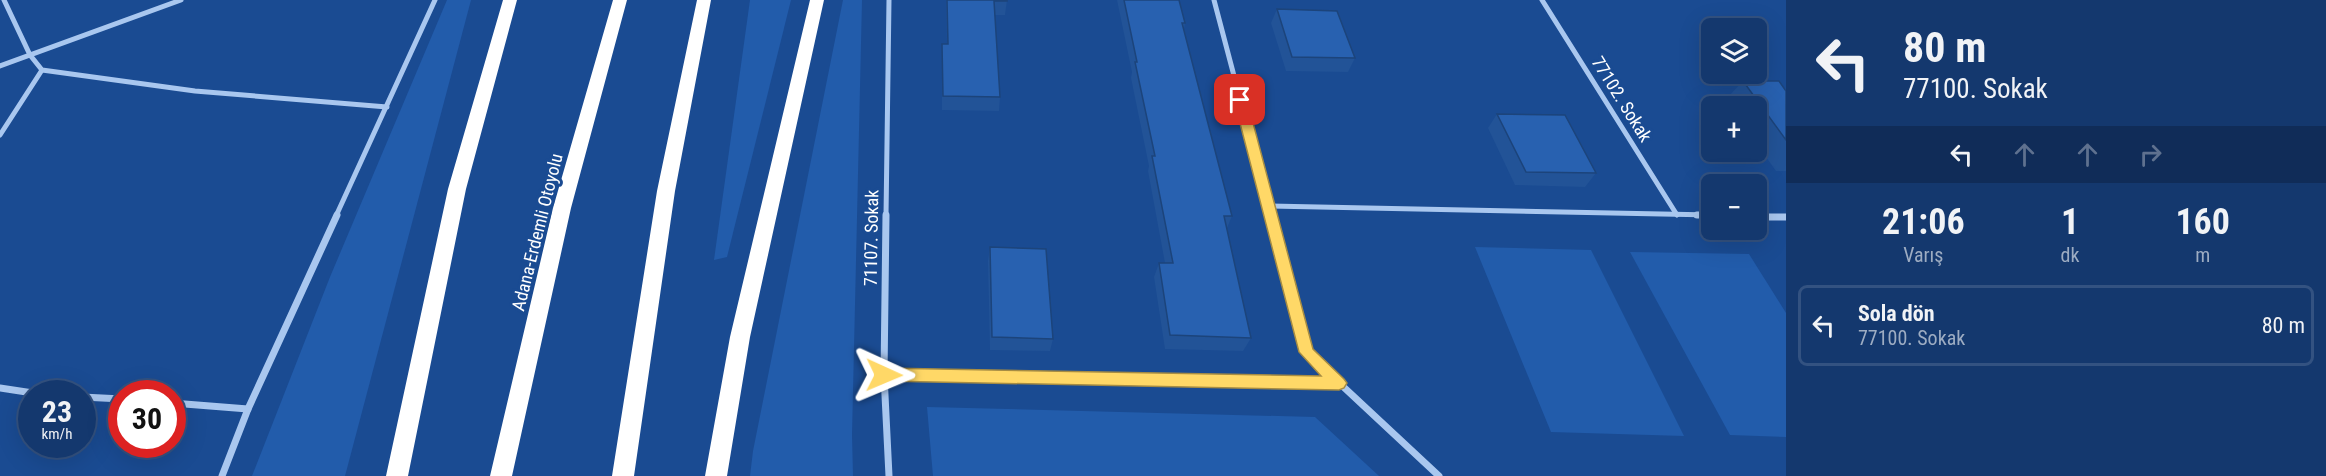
<!DOCTYPE html>
<html lang="tr">
<head>
<meta charset="utf-8">
<style>
  :root { --surface:#14386e; --page:#214376; --text:#f1f3f6; --muted:#9dacc2; --line:#335281 }
  body { margin:0; font-family:"Roboto Condensed",sans-serif; background:var(--page); color:var(--text); height:100vh; display:flex; flex-direction:column; font-size:22px; white-space:nowrap }
  * { box-sizing:border-box; margin:0 }
  p { font-size:20px; color:var(--muted) }
  .icon { flex:none; width:33px; height:33px; fill:none; stroke:currentColor; stroke-width:2; stroke-linecap:round; stroke-linejoin:round }
  .map { position:relative; flex:1; overflow:hidden }
  .panel { display:flex; flex-direction:column; background:var(--surface); width:540px }
  .panel>* { flex:none }
  .banner { background:#14386e; color:var(--text); overflow:hidden }
  .tools { position:absolute; left:1701px; top:18px; display:grid; gap:12px }
  .tools a { display:grid; place-items:center; width:66px; height:66px; border-radius:9px; background:var(--surface); box-shadow:0 6px 24px #0002,0 0 0 2px var(--line); font-size:30px }
  .speed { position:absolute; left:18px; top:380px; display:flex; gap:12px; font-size:30px; font-weight:700; text-align:center }
  .speed>* { display:grid; place-content:center; width:78px; height:78px; border-radius:50%; background:var(--surface); box-shadow:0 6px 24px #0002,0 0 0 2px var(--line); line-height:1 }
  .speed small { font-size:15px; font-weight:400 }
  .speed .limit { border:9px solid #d22; background:#fff; color:#111 }
  .pin { position:absolute; display:grid; place-items:center; width:51px; height:51px; color:#fff; margin:-26px; border-radius:12px; box-shadow:0 3px 9px #0006 }
  .me { position:absolute; width:66px; margin:-33px; rotate:91deg; stroke-linejoin:round; filter:drop-shadow(0 0 4px #0008) }
  .turn { display:flex; align-items:center; gap:21px; height:126px; padding:0 18px; font-size:27px }
  .turn .icon { width:78px; height:78px; stroke-width:2.5 }
  .turn b { display:block; font-size:42px; line-height:51px }
  .lanes { display:flex; align-items:center; height:57px; padding:0 18px; background:#0003; justify-content:center; gap:30px; direction:ltr }
  .lanes .off { opacity:.35 }
  .eta { display:flex; justify-content:space-evenly; align-items:center; height:102px; text-align:center }
  .eta b { font-size:36px; font-weight:700; line-height:42px }
  ul { padding:0; list-style:none }
  li { display:flex; align-items:center; gap:18px; height:81px; margin:0 12px 9px; padding:0 6px; border:3px solid var(--line); border-radius:9px }
  li div { flex:1 }
  li b { display:block; font-size:22px }
  li em { font-style:normal }
  main { display:flex; flex:1; min-height:0 }
  .map>svg:first-child { display:block }
  .green { fill:#225cab }
  .lines { fill:none; stroke-linecap:round; stroke-linejoin:round }
  .street-far1 { stroke:#a9c7ef; stroke-width:5 }
  .street { stroke:#a9c7ef; stroke-width:7 }
  .highway { fill:#fff; fill-rule:evenodd }
  .wall { fill:#225397 }
  .building { fill:#2861b0; stroke:#1c447b; stroke-width:1.5 }
  .route { fill:#ffd867; stroke:#a68c43; stroke-width:1.5 }
  .labels { text-anchor:middle; dominant-baseline:central; stroke-width:6; stroke-linejoin:round; paint-order:stroke }
  .street-label { font-size:18px; fill:#fff; stroke:#1a4b92 }
</style>
</head>
<body>
<main>
<div class="map">
<svg width="1786" height="476" viewBox="0 0 1786 476">
  <rect width="100%" height="100%" fill="#1a4b92"/>
  <!-- green -->
  <g class="green">
    <polygon points="447,0 471,0 345,476 252,476 330,277"/>
    <polygon points="750,0 791,0 727,257 714,260"/>
    <polygon points="843,0 862,0 852,435 853,476 750,476 753,451"/>
    <polygon points="1475,247 1591,250 1684,436 1551,432"/>
    <polygon points="1630,252 1749,254 1786,313 1786,437 1730,435"/>
    <polygon points="927,407 1315,417 1379,476 933,476"/>
  </g>
  <g class="lines">
    <!-- street-far1 -->
    <g class="street-far1">
      <polyline points="4,0 30,55 42,70 195,91 387,107"/>
      <polyline points="1214,0 1271,216"/>
      <polyline points="1542,0 1677,215"/>
      <polyline points="0,66 181,0"/>
      <polyline points="0,135 42,70"/>
      <polyline points="1269,206 1712,215"/>
      <polyline points="336,216 435,0"/>
      <polyline points="886,216 889,0"/>
    </g>
    <!-- street -->
    <g class="street">
      <polyline points="886,215 884,375 889,476"/>
      <polyline points="1270,215 1306,352 1439,476"/>
      <polyline points="1697,215 1712,215"/>
      <polyline points="1756,217 1786,217"/>
      <polyline points="884,375 1338,383"/>
      <polyline points="0,388 33,393"/>
      <polyline points="82,397 122,399"/>
      <polyline points="172,403 248,409"/>
      <polyline points="222,476 248,409 337,215"/>
    </g>
    <!-- highway -->
    <g class="highway">
      <polygon points="503,0 517,0 466,189 408,476 386,476 448,189"/>
      <polygon points="613,0 627,0 571,208 512,476 490,476 553,208"/>
      <polygon points="697,0 711,0 675,191 634,476 612,476 657,191"/>
      <polygon points="810,0 824,0 750,337 727,476 705,476 730,337"/>
    </g>
  </g>
  <!-- wall -->
  <g class="wall">
    <polygon points="946,0 1007,0 1005,15 995,15 1000,97 999,111 942,110 942,44 947,44"/>
    <polygon points="1117,0 1179,0 1185,23 1184,29 1232,216 1227,228 1251,338 1243,351 1165,349 1154,277 1159,263 1165,263 1148,171 1149,166 1131,78 1132,72"/>
    <polygon points="1277,9 1355,58 1348,72 1286,71 1271,23"/>
    <polygon points="1743,81 1786,91 1786,171 1776,171 1756,143 1756,106 1731,106 1726,99"/>
    <polygon points="1497,114 1596,173 1585,187 1515,185 1488,128"/>
    <polygon points="990,247 1053,339 1050,351 990,350 988,261"/>
  </g>
  <!-- building -->
  <g class="building">
    <polygon points="947,0 1007,0 1007,1 994,1 1000,97 943,96 942,44 948,44"/>
    <polygon points="1124,0 1179,0 1185,23 1182,23 1232,216 1224,216 1251,338 1170,335 1159,263 1173,263 1152,156 1155,156 1135,62 1137,62"/>
    <polygon points="1277,9 1337,11 1355,58 1292,57"/>
    <polygon points="1743,81 1779,81 1786,91 1786,140"/>
    <polygon points="1497,114 1565,115 1596,173 1526,172"/>
    <polygon points="990,247 1046,249 1053,339 992,337"/>
  </g>
  <!-- route -->
  <polygon class="route" points="1240,96 1247,100 1313,349 1344,379 1347,383 1344,388 1339,390 884,381 879,379 876,375 879,370 884,368 1321,376 1299,352 1234,100"/>
  <g class="labels">
    <!-- street labels -->
    <g class="street-label">
      <text transform="translate(1622 99) rotate(58)">77102. Sokak</text>
      <text transform="translate(537 232) rotate(-76)">Adana-Erdemli Otoyolu</text>
      <text transform="translate(871 238) rotate(-89)">71107. Sokak</text>
    </g>
  </g>
</svg>
<div class="tools">
<a><svg class="icon" aria-label="layers" viewBox="0 0 24 24"><path d="M12 4l9 5-9 5-9-5zM3 14l9 5 9-5"/></svg></a>
<a>+</a>
<a>−</a>
</div>
<div class="speed"><div>23<small>km/h</small></div><div class="limit">30</div></div>
<div class="pin" style="left:1240px;top:100px;background:#d93025"><svg class="icon" aria-label="arrive" viewBox="0 0 24 24"><path d="M6 21V4h12l-3 4 3 4H6"/></svg></div>
<svg class="me" style="left:884px;top:375px" viewBox="-20 -20 40 40"><path d="M0-17L14 15 0 8-14 15z" fill="#ffd867" stroke="#fff" stroke-width="4"/></svg>
</div>
<section class="panel">
<div class="banner">
<div class="turn"><svg class="icon" aria-label="left" viewBox="0 0 24 24"><path d="M17 20v-9H6M10 6l-5 5 5 5"/></svg><div><b>80 m</b>77100. Sokak</div></div>
<div class="lanes"><svg class="icon" aria-label="left" viewBox="0 0 24 24"><path d="M17 20v-9H6M10 6l-5 5 5 5"/></svg><svg class="icon off" aria-label="ahead" viewBox="0 0 24 24"><path d="M12 20V5M6 11l6-6 6 6"/></svg><svg class="icon off" aria-label="ahead" viewBox="0 0 24 24"><path d="M12 20V5M6 11l6-6 6 6"/></svg><svg class="icon off" aria-label="right" viewBox="0 0 24 24"><path d="M7 20v-9h11M14 6l5 5-5 5"/></svg></div>
</div>
<div class="eta">
<div><b>21:06</b><p>Varış</p></div>
<div><b>1</b><p>dk</p></div>
<div><b>160</b><p>m</p></div>
</div>
<ul>
<li><svg class="icon" aria-label="left" viewBox="0 0 24 24"><path d="M17 20v-9H6M10 6l-5 5 5 5"/></svg><div><b>Sola dön</b><p>77100. Sokak</p></div><em>80 m</em></li>
</ul>
</section>
</main>
</body>
</html>
